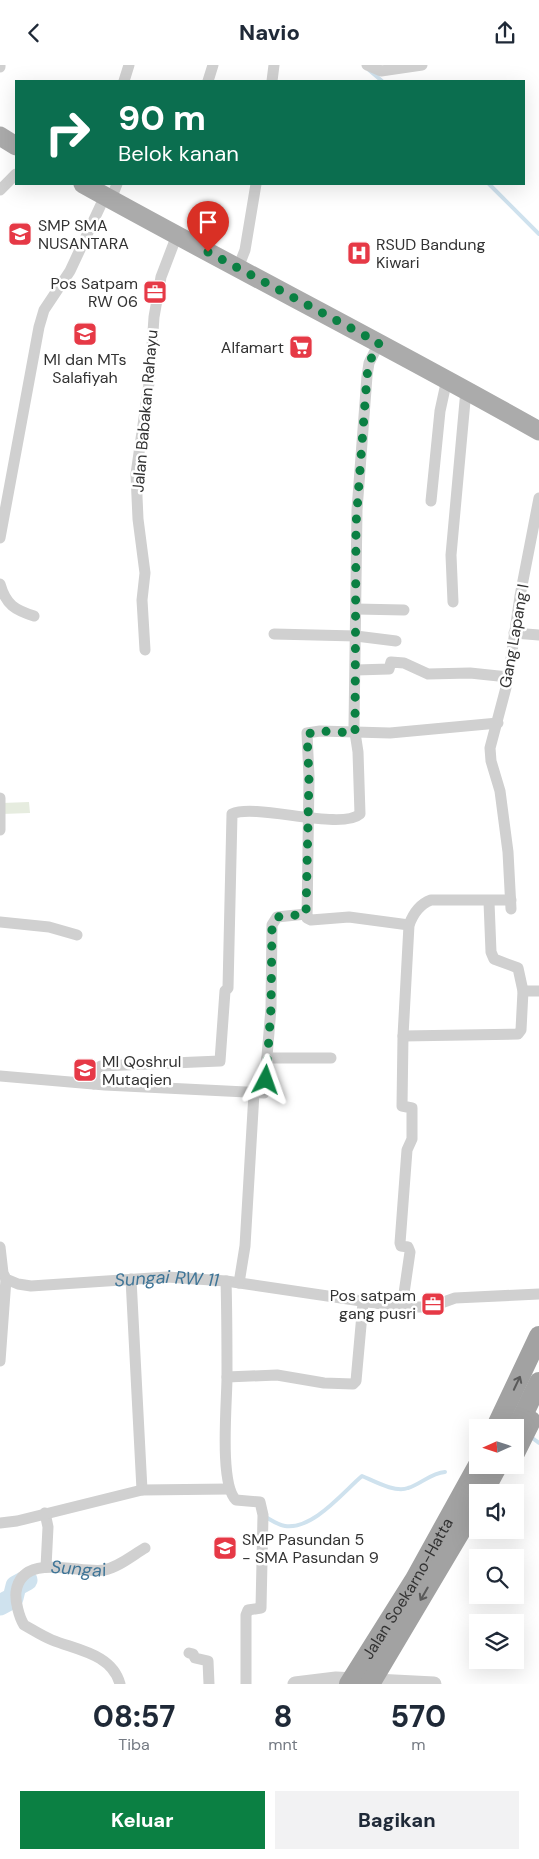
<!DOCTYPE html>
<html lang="id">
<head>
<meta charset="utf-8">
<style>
  :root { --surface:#fff; --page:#f2f2f3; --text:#1f2937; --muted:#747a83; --accent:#0b8043 }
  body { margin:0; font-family:"DM Sans",sans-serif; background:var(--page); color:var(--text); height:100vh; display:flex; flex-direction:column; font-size:19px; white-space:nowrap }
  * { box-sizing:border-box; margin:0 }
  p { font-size:16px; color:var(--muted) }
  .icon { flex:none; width:28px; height:28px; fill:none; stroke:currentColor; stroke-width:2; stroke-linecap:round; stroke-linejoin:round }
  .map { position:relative; height:1619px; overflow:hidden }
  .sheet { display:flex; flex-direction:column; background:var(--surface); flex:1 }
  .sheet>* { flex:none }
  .hud { position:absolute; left:15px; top:15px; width:510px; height:105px; border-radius:0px; box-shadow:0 5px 20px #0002; background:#0b6e4f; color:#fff; overflow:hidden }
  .needle { width:32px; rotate:267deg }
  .fabs { position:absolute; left:469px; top:1354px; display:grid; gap:10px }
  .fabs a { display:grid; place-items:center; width:55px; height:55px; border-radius:0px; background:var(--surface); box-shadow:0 5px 20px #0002; font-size:25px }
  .pin { position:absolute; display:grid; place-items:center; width:42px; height:42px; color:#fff; margin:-51px -21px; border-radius:50% 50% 50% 0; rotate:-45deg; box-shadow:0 0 5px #0007 }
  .pin .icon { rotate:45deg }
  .me { position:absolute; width:55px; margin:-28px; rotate:4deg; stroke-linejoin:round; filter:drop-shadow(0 0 4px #0008) }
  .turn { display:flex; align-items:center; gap:18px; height:105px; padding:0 20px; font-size:22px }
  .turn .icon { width:65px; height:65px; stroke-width:2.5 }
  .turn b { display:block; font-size:35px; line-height:42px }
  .eta { display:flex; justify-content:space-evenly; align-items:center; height:85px; text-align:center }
  .eta b { font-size:30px; font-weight:800; line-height:35px }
  .button { display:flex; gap:10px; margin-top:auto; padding:10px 20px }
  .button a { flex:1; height:58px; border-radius:0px; background:var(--accent); color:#fff; font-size:20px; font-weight:800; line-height:58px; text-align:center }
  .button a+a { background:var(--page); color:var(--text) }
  header { display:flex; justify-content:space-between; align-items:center; height:65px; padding:0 20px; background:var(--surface); font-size:22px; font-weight:800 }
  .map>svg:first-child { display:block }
  .green { fill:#e6ecdf }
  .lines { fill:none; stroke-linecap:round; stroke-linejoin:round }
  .stream { stroke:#cfe2ee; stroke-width:4 }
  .river { stroke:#cfe2ee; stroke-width:21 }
  .minor { stroke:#d0d0d0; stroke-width:11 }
  .tertiary { stroke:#d0d0d0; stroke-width:15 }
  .primary { stroke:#ababab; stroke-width:19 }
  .trunk { stroke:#a2a2a2; stroke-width:20 }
  .oneway { stroke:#5a5a5a }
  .route { stroke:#0b8043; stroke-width:9; stroke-dasharray:0 16.2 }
  .labels { text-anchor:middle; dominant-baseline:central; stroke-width:5; stroke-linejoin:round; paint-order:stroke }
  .poi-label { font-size:16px; fill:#333; stroke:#fff; text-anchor:start }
  .street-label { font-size:16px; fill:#333; stroke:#fff }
  .water-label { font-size:18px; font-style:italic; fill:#3f7597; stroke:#fff }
</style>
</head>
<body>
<header><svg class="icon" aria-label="back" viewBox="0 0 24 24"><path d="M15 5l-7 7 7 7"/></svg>Navio<svg class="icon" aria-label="share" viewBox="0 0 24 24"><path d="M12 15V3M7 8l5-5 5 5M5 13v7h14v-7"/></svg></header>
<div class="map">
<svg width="539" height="1619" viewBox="0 0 539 1619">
  <rect width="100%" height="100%" fill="#fff"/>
  <!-- green -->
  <polygon class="green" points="29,737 30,748 2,749 2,738"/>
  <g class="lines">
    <!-- stream -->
    <g class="stream">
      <polyline points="369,5 382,16"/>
      <polyline points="489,119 539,169"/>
      <polyline points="531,1372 539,1378"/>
      <path d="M264,1451C271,1455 278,1460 285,1461C313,1465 343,1427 362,1411C374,1416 395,1428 408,1423C421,1419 431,1408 445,1407"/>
    </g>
    <!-- river -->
    <polyline class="river" points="0,1540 13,1533 16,1521 27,1515"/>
    <!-- minor -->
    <g class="minor">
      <polyline points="367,0 381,6 422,0"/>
      <polyline points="0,2 0,0"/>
      <polyline points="124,16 129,0"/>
      <polyline points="208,16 213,0"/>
      <polyline points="272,16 274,0"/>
      <polyline points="0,125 16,109"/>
      <polyline points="111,134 117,119"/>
      <polyline points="238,203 245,185 256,119"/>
      <polyline points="431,436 440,346 447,314"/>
      <polyline points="0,473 39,262 44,245 70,206 105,131"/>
      <path d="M0,519C6,540 15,545 34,551"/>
      <polyline points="453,537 451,490 466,325"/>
      <polyline points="356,544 404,545"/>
      <polyline points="514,568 539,570"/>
      <polyline points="274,569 356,571 396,576"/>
      <polyline points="145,585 142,535 145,508 138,454 136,409 150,311 154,252 161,212 177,170"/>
      <polyline points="356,605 389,604 391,597 404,598 428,609 470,608 508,612"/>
      <polyline points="0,733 0,765"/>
      <polyline points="511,844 508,787 500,726 491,696 490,683 508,615 520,531 539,433"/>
      <polyline points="0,857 49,862 77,870"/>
      <polyline points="409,860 349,852 311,855 307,853 309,712 307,668 320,666 390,668 498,658"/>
      <polyline points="523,926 539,926"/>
      <polyline points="403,971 518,969 521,965 523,926 518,903 494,894 491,887 489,837"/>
      <polyline points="267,993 331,993"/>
      <polyline points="0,1011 105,1020 264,1028 271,943 272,860 277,852 306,849"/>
      <path d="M94,1019L96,1004L101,1001L220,996L225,926L228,923L232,749C256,738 341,766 360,749L358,687L354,661L357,445L367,311L369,298L379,278"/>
      <path id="s1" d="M0,1182L3,1208L6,1214L18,1219L31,1221L167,1212L226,1216L402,1242H430L455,1233L539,1229"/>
      <polyline points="131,1214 142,1425"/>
      <path d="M226,1216C227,1248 227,1280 227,1312C227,1337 219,1419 236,1435L260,1437L263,1450L261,1543L248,1545L246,1550V1619"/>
      <polyline points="239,1218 245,1181 254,1028"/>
      <path d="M402,1242L410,1187L408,1182L401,1181L400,1178L407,1085L412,1074V1043L402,1041L403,971L409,860C413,849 420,839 431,835H511"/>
      <polyline points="0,1296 6,1214"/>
      <polyline points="227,1312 277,1310 324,1318 353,1319 356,1316 363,1238"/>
      <polyline points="45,1448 48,1462 46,1502"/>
      <polyline points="0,1458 17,1456 142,1425 229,1424"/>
      <polyline points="189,1588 193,1589 195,1593 208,1596 209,1619"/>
      <path id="s2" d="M120,1619C112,1589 77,1585 52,1575C42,1571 33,1565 24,1560C19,1552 15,1536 16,1527C22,1486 79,1509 104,1505C119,1502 133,1490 145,1483"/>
    </g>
    <!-- tertiary -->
    <polyline class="tertiary" points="295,1619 336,1614 434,1619"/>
    <!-- primary -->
    <g class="primary">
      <polyline points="0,71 16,81"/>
      <path d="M83,119C234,203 389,281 539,366"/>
    </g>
    <!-- trunk -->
    <g class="trunk">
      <polyline points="496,1362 539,1271"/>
      <polyline points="515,1367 539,1317"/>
      <polyline points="515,1388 531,1356"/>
      <polyline points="483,1428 498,1400"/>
      <path id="s3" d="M349,1619L415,1514L478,1400"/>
      <polyline points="370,1619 478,1437"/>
    </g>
  </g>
  <!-- one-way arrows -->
  <defs><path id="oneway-shaft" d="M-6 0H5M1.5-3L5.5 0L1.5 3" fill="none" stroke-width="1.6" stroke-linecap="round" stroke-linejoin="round" transform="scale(1.25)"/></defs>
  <g class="oneway">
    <use href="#oneway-shaft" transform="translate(517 1318) rotate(-65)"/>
    <use href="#oneway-shaft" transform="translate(424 1529) rotate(120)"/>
  </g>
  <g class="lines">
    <!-- route -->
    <polyline class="route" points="208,187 379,278 369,298 367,311 356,459 355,668 320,666 307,669 309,712 306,849 277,852 272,860 271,943 266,1015"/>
  </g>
  <!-- icons -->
  <defs>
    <g id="school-square" transform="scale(1.25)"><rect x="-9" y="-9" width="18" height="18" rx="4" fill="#e63946" stroke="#fff"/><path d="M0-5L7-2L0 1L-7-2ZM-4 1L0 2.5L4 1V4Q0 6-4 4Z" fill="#fff"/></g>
    <g id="hospital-square" transform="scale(1.25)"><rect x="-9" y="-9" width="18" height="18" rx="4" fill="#e63946" stroke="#fff"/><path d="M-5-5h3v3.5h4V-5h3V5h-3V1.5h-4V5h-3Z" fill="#fff"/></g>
    <g id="office-square" transform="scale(1.25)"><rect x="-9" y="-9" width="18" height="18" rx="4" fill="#e63946" stroke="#fff"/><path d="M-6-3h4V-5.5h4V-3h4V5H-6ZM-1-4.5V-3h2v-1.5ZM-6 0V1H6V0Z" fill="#fff"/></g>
    <g id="supermarket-square" transform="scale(1.25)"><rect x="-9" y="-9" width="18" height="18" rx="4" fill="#e63946" stroke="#fff"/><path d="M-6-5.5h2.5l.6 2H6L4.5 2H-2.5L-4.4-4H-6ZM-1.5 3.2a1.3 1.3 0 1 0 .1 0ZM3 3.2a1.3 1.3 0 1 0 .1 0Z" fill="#fff"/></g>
  </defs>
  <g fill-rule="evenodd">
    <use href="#school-square" x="20" y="169"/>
    <use href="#hospital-square" x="359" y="188"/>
    <use href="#office-square" x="155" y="227"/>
    <use href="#school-square" x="85" y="269"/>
    <use href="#supermarket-square" x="301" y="282"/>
    <use href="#school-square" x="85" y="1005"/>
    <use href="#office-square" x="433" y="1239"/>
    <use href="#school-square" x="225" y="1483"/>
  </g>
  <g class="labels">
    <!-- poi labels -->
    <g class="poi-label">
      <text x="38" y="160">SMP SMA<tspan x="38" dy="18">NUSANTARA</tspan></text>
      <text x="376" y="179">RSUD Bandung<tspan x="376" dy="18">Kiwari</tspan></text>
      <text x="138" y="218" text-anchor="end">Pos Satpam<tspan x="138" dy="18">RW 06</tspan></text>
      <text x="284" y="282" text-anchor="end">Alfamart</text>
      <text x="85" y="294" text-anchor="middle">MI dan MTs<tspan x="85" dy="18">Salafiyah</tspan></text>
      <text x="102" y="996">MI Qoshrul<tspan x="102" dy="18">Mutaqien</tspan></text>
      <text x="416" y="1230" text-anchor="end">Pos satpam<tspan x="416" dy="18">gang pusri</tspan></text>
      <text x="242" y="1474">SMP Pasundan 5<tspan x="242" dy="18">- SMA Pasundan 9</tspan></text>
    </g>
    <!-- street labels -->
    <g class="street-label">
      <text transform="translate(145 346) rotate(-85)">Jalan Babakan Rahayu</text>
      <text transform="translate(514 571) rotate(-80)">Gang Lapang I</text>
      <text stroke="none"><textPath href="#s3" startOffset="112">Jalan Soekarno-Hatta</textPath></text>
    </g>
    <!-- water labels -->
    <g class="water-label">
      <text stroke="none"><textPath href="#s1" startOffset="195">Sungai RW 11</textPath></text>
      <text stroke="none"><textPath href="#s2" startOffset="226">Sungai</textPath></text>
    </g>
  </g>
</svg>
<div class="fabs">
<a><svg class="needle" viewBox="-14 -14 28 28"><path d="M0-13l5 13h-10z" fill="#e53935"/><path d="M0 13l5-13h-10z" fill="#747a83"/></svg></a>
<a><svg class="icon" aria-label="sound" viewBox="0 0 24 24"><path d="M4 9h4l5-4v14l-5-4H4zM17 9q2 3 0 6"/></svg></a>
<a><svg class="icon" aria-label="search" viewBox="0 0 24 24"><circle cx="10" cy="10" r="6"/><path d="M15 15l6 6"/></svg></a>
<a><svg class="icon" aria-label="layers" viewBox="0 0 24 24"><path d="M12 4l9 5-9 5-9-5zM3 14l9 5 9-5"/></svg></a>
</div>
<div class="pin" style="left:208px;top:187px;background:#d93025"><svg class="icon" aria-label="arrive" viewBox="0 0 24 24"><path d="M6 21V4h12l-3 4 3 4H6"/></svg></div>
<svg class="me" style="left:266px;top:1015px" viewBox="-20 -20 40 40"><path d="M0-17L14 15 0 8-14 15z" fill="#0b8043" stroke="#fff" stroke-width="4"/></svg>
<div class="hud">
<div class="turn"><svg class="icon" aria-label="right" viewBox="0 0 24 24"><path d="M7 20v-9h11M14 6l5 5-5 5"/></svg><div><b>90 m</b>Belok kanan</div></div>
</div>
</div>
<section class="sheet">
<div class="eta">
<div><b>08:57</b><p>Tiba</p></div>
<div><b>8</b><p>mnt</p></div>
<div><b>570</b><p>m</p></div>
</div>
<div class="button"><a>Keluar</a><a>Bagikan</a></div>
</section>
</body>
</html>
